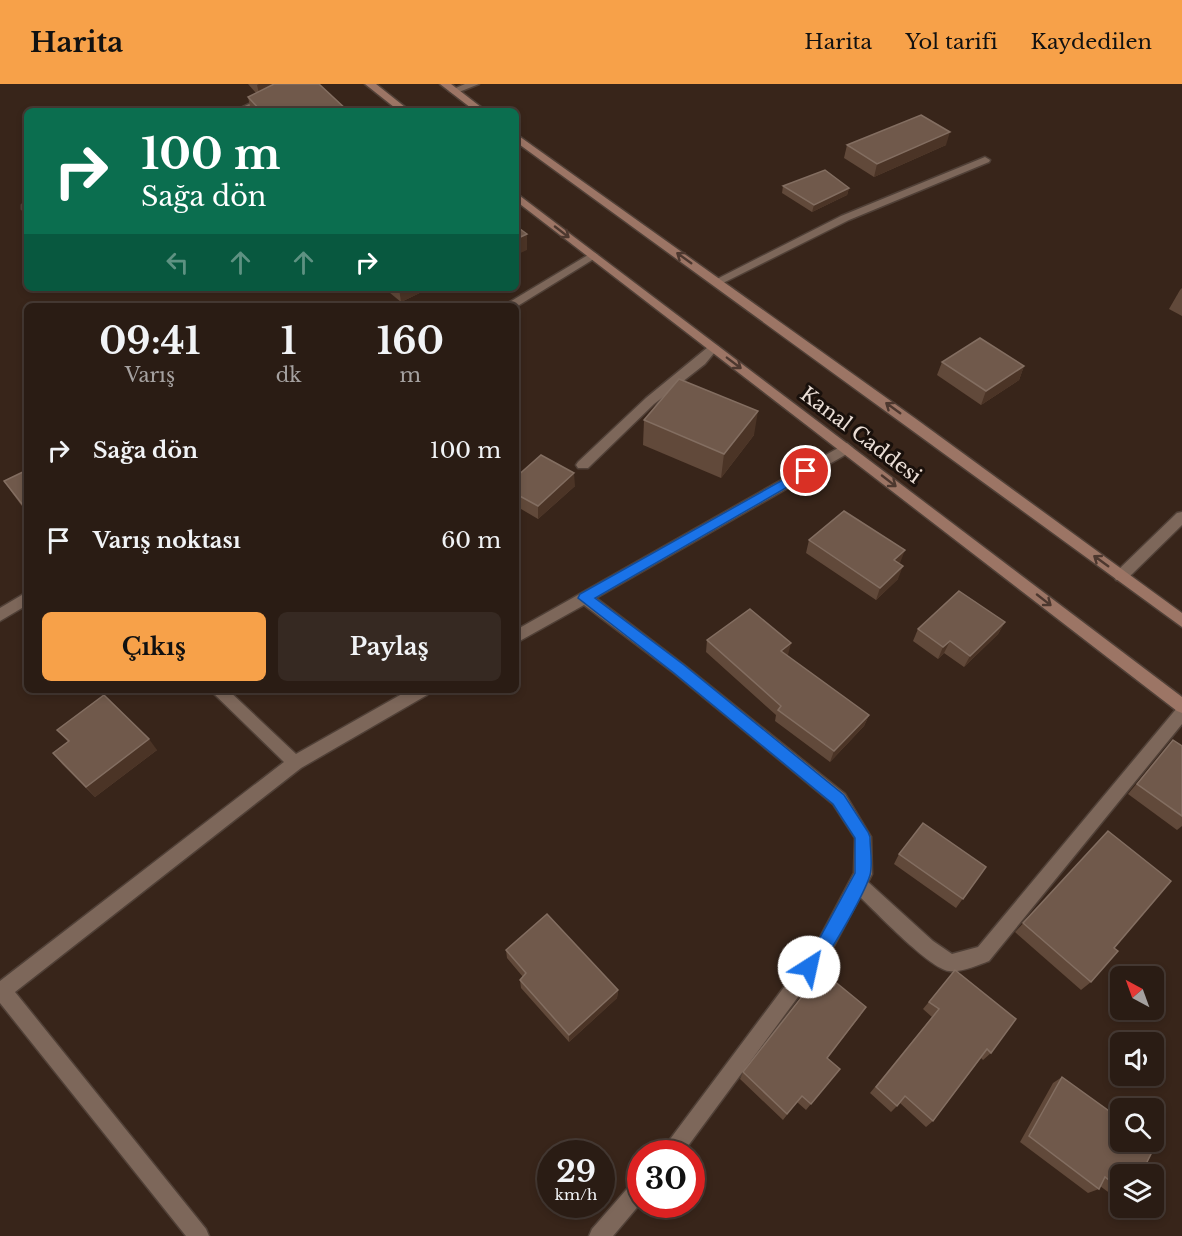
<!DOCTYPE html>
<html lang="tr">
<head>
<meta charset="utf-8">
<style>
  :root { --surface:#2a1c14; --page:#362922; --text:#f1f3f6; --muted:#a5a1a0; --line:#463a34; --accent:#f7a149 }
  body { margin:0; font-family:"Libre Baskerville",serif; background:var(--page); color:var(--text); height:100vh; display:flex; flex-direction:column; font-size:22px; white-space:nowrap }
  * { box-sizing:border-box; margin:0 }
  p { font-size:20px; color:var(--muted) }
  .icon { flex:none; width:33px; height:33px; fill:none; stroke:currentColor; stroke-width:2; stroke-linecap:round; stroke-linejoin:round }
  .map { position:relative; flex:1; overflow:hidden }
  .side { position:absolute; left:24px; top:219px; width:495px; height:390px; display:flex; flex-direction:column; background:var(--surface); border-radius:9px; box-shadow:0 3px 9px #0003,0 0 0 2px var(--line) }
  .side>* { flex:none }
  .banner { position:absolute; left:24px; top:24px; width:495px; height:183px; border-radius:9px; box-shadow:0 3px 9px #0003,0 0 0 2px var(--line); background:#0b6e4f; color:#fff; overflow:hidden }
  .needle { width:39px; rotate:319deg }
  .controls { position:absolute; left:1110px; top:882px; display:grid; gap:12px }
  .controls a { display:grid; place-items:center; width:54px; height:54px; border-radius:9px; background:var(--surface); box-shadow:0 3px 9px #0003,0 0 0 2px var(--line); font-size:30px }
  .speed { position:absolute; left:537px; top:1056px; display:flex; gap:12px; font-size:30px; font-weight:700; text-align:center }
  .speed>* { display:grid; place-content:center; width:78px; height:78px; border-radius:50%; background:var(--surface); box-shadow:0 3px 9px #0003,0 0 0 2px var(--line); line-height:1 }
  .speed small { font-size:15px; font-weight:400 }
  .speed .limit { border:9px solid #d22; background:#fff; color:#111 }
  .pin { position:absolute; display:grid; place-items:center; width:51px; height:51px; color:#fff; margin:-26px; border:3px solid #fff; border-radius:50%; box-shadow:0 2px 6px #0007 }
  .me { position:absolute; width:66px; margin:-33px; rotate:35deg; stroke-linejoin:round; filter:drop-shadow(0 0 4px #0008) }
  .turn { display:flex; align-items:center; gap:21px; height:126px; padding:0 18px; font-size:27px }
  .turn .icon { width:78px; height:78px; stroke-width:2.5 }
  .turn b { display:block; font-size:42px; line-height:51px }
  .lanes { display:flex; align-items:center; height:57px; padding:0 18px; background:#0003; justify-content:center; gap:30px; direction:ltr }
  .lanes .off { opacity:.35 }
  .eta { display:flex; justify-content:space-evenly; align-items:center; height:102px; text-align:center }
  .eta b { font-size:36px; font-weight:800; line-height:42px }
  .primary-button { display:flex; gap:12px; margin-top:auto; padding:12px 18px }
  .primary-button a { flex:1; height:69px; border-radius:9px; background:var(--accent); color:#111; font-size:24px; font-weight:800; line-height:69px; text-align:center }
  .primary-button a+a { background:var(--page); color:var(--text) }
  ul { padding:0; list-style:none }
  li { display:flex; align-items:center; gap:18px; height:90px; padding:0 18px }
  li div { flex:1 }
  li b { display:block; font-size:22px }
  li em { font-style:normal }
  header { display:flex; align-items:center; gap:36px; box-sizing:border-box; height:84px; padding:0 30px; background:var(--accent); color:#111 }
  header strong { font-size:28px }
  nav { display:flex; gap:33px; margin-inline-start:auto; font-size:21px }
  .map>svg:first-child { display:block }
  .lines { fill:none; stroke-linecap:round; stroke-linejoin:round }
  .street-casing { stroke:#504037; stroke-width:3 }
  .secondary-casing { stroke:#504037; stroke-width:3 }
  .street { fill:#7d675a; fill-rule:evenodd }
  .secondary { fill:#9c7565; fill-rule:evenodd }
  .wall { fill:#61493a }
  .shaded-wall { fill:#4b3426 }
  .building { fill:#70594b; stroke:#836e61; stroke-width:1.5 }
  .oneway { stroke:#4d382f }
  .route { fill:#1a73e8; stroke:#114b97; stroke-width:1.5 }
  .labels { text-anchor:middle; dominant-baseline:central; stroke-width:6; stroke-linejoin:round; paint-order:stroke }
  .street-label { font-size:20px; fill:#ebdfd7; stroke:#19100b }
</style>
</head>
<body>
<header>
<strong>Harita</strong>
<nav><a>Harita</a><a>Yol tarifi</a><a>Kaydedilen</a></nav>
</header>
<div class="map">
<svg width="1182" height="1152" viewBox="0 0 1182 1152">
  <rect width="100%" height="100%" fill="#38251a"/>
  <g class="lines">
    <!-- street casing -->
    <g class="street-casing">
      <g id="street">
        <polygon points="292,0 305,0 247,27 234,27"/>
        <polygon points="465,0 479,0 454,10 449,7"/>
        <polygon points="985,73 990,76 989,78 849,136 721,200 717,201 711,198 841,132"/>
        <polygon points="27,120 27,126 22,125 22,121"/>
        <polygon points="593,168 598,171 597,173 516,223 503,222"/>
        <polygon points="713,259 719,263 705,280 654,320 588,384 578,384 576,381 578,378 646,314"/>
        <path d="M847,359L853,364L852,367L596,514L684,581L845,710L871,753L872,790L868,798L933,857L952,870L978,863L1177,624L1182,622V640L989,877C979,881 960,889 949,887C930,885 876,828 860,813L829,871L682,1070H659L817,859L854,789L855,754L833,720L674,589L584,521L516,559V546Z"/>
        <polygon points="1182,428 1182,441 1126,496 1116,496 1114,492 1116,488 1177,429"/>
        <polygon points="27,508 27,521 0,537 0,524"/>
        <polygon points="210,606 228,606 296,670 409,606 430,606 427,611 301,684 15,908 206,1145 209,1152 186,1152 0,919 0,897 284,678"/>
        <polygon points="640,1095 640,1120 613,1152 589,1152 592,1145 633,1098"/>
      </g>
    </g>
    <!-- secondary casing -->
    <g class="secondary-casing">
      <g id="secondary">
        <polygon points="365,0 376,0 410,27 399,27"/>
        <polygon points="440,0 451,0 486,27 475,27"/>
        <polygon points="516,50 916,335 1182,529 1182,543 516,58"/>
        <polygon points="516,109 1182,613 1182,629 1177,627 516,117"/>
      </g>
    </g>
    <!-- street -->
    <use href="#street" class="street"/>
    <!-- secondary -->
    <use href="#secondary" class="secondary"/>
  </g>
  <!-- wall -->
  <g class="wall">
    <polygon points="248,0 319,0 348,27 251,27 248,13 256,9"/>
    <polygon points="847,61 946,61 874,93 844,74"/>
    <polygon points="783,102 849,104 847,111 812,128 782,109"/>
    <polygon points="384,204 430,204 401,218"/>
    <polygon points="1182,204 1182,232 1169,225 1180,206"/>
    <polygon points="942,278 1024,282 1019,296 981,321 937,291"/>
    <polygon points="644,336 754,351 721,394 643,361"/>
    <polygon points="27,386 27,429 13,410 4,397"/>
    <polygon points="516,393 575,402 538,435 516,422"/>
    <polygon points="809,456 900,479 899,480 898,495 876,516 806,469"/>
    <polygon points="1005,538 998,550 964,583 944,569 938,575 913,557 918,545"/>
    <polygon points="707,556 788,571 787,572 869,631 864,642 830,678 775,637 776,631 706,568"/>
    <polygon points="57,646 157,666 95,713 62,680 53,669 68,658"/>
    <polygon points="1173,656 1182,662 1182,742 1177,746 1128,710"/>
    <polygon points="1108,747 1091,898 1081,906 1015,848"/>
    <polygon points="899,770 986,783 956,824 894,780"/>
    <polygon points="506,866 618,906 617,914 569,958 521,904 520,896 523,893 507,874"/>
    <polygon points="955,886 991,969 983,976 981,974 933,1037 926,1043 900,1019 891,1028 870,1009 932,933 923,925"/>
    <polygon points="861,931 827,974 840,985 806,1026 797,1018 783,1036 740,995 743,988"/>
    <polygon points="1062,993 1120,1090 1120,1116 1119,1116 1100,1102 1099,1105 1088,1109 1020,1058 1053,999"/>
  </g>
  <!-- shaded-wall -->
  <g class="shaded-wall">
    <polygon points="259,0 287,0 260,13 257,1"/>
    <polygon points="950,48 946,61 874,93 877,80"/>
    <polygon points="849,104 847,111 812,128 814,121"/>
    <polygon points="527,150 527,166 516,171 516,155"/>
    <polygon points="399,204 430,204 401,218"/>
    <polygon points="1024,282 1019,296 981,321 986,307"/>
    <polygon points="758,327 754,351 721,394 724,370"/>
    <polygon points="574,389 575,402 538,435 538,422"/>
    <polygon points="27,417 27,428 22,420"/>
    <polygon points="905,466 900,479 889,489 894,476"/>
    <polygon points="903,482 898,495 876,516 880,504"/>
    <polygon points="1005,538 998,550 964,583 970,572"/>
    <polygon points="950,557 944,569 938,575 943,563"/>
    <polygon points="791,559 788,571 778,579 781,567"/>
    <polygon points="869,631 864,642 830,678 834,667"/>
    <polygon points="149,655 157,666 95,713 86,703"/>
    <polygon points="618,906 617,914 569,958 569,951"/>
  </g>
  <!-- building -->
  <g class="building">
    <polygon points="274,0 319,0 348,27 261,27 248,13"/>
    <polygon points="921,31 950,48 877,80 847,61"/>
    <polygon points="825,86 849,104 814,121 783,102"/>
    <polygon points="516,142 527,150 516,155"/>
    <polygon points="980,254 1024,282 986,307 942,278"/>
    <polygon points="679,295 758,327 724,370 644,336"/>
    <polygon points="541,371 574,389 538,422 516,410 516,393"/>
    <polygon points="27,386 27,417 22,420 4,397"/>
    <polygon points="844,427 905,466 894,476 903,482 880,504 809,456"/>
    <polygon points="959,507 1005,538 970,572 950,557 943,563 918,545"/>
    <polygon points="750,525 791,559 781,567 869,631 834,667 778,626 781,622 707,556"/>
    <polygon points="104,611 149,655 86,703 53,669 69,657 57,646"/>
    <polygon points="1173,656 1182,662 1182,732 1137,700"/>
    <polygon points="923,739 986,783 963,815 899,770"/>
    <polygon points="1108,747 1171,797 1114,864 1118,867 1091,898 1023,839"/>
    <polygon points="547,830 618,906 569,951 520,896 526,889 506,866"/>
    <polygon points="955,886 1016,935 991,969 987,965 933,1037 905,1012 897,1022 876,1003 939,925 929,918"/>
    <polygon points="822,887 866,923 827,974 840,985 811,1020 802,1012 787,1030 743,988"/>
    <polygon points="1062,993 1120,1035 1120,1058 1152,1058 1156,1060 1141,1090 1120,1090 1120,1105 1105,1093 1099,1105 1029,1052"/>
  </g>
  <!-- one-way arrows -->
  <defs><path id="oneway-shaft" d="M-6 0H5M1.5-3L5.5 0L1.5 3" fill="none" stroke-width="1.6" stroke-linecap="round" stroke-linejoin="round" transform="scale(1.5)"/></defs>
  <g class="oneway">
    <use href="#oneway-shaft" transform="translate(562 148) rotate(38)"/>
    <use href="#oneway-shaft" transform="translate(684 174) rotate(-144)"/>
    <use href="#oneway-shaft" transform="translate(734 279) rotate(37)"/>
    <use href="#oneway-shaft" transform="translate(893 324) rotate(-144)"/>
    <use href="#oneway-shaft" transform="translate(889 397) rotate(38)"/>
    <use href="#oneway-shaft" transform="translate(1101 477) rotate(-144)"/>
    <use href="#oneway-shaft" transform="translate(1044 516) rotate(38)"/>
  </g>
  <!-- route -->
  <path class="route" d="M806,383L810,384V390L595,514L684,581L844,711L868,748L870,753C870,765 873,780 870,791C865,808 823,886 809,891L803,889L801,883L817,859L855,789V754L833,720L674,589L578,514L580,510Z"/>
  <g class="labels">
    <!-- street labels -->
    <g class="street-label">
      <text transform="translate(861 351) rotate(37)">Kanal Caddesi</text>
    </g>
  </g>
</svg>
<div class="controls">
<a><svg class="needle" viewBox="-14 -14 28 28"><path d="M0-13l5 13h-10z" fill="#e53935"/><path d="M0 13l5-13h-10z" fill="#a5a1a0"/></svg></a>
<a><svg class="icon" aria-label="sound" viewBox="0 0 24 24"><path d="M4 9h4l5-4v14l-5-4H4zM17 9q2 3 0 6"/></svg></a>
<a><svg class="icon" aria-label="search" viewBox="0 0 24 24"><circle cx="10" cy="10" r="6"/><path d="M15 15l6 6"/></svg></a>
<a><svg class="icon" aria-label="layers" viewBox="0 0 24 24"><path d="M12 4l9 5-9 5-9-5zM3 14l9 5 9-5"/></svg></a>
</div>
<div class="speed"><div>29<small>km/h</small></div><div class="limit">30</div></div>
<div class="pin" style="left:806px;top:387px;background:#d93025"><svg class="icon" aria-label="arrive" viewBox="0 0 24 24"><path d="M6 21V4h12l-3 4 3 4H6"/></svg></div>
<svg class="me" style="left:809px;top:883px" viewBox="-20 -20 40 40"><circle r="19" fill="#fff"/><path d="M0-13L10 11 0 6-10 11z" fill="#1a73e8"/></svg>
<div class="banner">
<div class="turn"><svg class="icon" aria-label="right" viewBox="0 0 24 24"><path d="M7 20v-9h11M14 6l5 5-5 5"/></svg><div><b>100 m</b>Sağa dön</div></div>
<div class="lanes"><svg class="icon off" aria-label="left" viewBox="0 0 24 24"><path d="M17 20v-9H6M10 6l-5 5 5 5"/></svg><svg class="icon off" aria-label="ahead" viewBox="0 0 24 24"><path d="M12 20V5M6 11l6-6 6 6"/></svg><svg class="icon off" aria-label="ahead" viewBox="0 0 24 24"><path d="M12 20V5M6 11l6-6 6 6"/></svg><svg class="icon" aria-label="right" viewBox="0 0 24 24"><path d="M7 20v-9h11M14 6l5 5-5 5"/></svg></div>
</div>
<section class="side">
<div class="eta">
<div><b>09:41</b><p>Varış</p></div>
<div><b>1</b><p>dk</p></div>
<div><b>160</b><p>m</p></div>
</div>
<ul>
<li><svg class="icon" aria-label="right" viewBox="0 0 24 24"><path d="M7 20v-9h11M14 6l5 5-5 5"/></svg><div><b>Sağa dön</b></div><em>100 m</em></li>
<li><svg class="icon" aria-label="arrive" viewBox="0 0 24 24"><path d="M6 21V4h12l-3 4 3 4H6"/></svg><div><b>Varış noktası</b></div><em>60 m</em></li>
</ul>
<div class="primary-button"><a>Çıkış</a><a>Paylaş</a></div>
</section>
</div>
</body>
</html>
